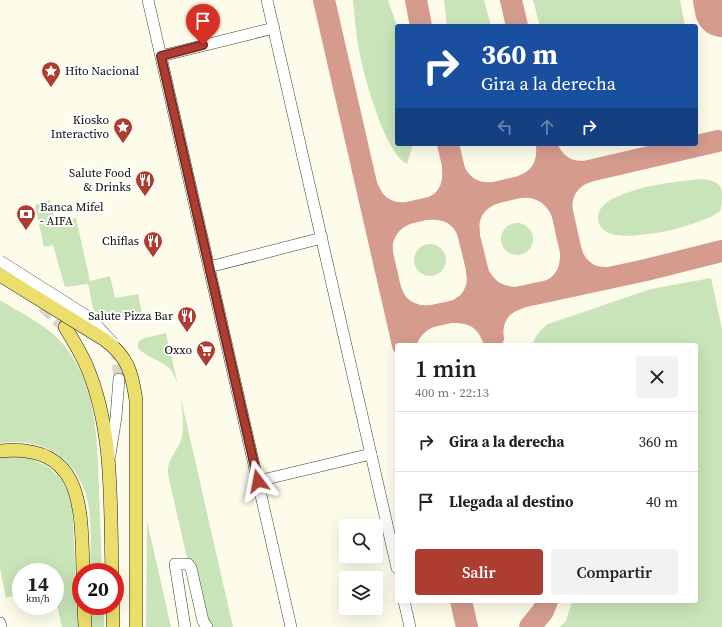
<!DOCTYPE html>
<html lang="es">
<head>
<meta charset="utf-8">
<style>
  :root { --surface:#fff; --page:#f2f2f2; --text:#222; --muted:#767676; --line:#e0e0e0; --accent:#ad3c31 }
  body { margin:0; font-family:"Source Serif 4",serif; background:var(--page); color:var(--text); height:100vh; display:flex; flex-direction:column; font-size:15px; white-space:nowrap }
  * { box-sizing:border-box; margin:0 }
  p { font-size:13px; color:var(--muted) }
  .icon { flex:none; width:22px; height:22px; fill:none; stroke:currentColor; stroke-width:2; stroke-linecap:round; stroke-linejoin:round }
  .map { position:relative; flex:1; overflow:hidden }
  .panel { position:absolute; left:395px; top:343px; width:303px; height:260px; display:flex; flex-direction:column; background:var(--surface); border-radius:4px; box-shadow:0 4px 16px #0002 }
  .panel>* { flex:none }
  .top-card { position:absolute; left:395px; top:24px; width:303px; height:122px; border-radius:4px; box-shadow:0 4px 16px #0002; background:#1a4fa0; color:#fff; overflow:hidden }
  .controls { position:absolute; left:339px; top:519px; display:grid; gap:8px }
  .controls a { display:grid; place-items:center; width:44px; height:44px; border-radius:4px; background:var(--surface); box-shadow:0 4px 16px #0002; font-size:20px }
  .speed { position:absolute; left:12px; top:563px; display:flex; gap:8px; font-size:20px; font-weight:700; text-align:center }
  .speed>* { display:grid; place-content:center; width:52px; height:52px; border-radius:50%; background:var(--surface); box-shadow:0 4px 16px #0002; line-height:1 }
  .speed small { font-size:10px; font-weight:400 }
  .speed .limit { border:6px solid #d22; background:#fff; color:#111 }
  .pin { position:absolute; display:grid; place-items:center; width:34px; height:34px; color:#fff; margin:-41px -17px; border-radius:50% 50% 50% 0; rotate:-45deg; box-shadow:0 0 4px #0007 }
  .pin .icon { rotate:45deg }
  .me { position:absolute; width:44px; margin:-22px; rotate:347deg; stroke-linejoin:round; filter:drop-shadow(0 0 3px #0008) }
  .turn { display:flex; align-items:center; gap:14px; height:84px; padding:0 20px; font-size:18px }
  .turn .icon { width:52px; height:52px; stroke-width:2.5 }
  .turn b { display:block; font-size:28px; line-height:34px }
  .lanes { display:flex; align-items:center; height:38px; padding:0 20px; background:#0003; justify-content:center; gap:20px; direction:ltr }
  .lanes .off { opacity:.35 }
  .round { display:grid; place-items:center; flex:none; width:42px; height:42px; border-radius:4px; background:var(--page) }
  .overview { display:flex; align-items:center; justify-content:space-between; height:68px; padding:0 20px }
  h1 { font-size:24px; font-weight:600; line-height:30px }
  .action { display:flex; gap:8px; margin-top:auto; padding:8px 20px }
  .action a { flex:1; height:46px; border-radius:4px; background:var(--accent); color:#fff; font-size:16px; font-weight:600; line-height:46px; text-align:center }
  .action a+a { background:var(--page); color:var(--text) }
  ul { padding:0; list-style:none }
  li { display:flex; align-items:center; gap:12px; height:60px; padding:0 20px; border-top:1px solid var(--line) }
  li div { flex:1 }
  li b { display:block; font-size:15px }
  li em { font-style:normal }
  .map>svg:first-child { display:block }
  .green { fill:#c9e4b8 }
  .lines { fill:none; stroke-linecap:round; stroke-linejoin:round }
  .taxiway { stroke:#d59c8e; stroke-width:22 }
  .runway { stroke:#d59c8e; stroke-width:54 }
  .minor-tunnel { stroke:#d9d8c9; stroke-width:11; stroke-dasharray:11 5.5; stroke-linecap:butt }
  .major-tunnel { stroke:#d9d8c9; stroke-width:13; stroke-dasharray:13 6; stroke-linecap:butt }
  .minor-casing { stroke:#3e3e3e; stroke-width:12 }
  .major-casing { stroke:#1c1c1c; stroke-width:14 }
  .minor { stroke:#fff; stroke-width:11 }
  .major { stroke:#ebde6c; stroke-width:13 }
  .minor-bridge-casing { stroke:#3e3e3e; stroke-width:12; stroke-linecap:butt }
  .major-bridge-casing { stroke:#1c1c1c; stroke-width:14; stroke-linecap:butt }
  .minor-bridge { stroke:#fff; stroke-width:11 }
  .major-bridge { stroke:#ebde6c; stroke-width:13 }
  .route-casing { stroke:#702720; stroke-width:10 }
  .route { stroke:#ad3c31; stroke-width:7 }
  .labels { text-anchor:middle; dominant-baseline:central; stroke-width:4; stroke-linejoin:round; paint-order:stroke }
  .poi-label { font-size:12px; fill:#0b0b0b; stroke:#fff; text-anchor:end }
</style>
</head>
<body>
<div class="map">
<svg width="722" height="627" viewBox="0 0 722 627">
  <rect width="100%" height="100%" fill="#fdfcea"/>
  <!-- green -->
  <g class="green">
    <path d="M353,0H388L397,26V144H413L407,164C385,152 365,80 360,55C356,37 355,18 353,0Z"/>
    <polygon points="444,0 484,0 491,26 447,26"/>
    <polygon points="533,0 680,0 685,26 540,26"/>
    <path d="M702,179C710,180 722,182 722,193C722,198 722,207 720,211C710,220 676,229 663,232C644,234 598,245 598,217C598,209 606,202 612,199C640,185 671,182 702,179Z"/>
    <polygon points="50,200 55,222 76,218 90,281 110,276 115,298 138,294 142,313 103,321 95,316 88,284 65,287 53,245 44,247 35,205"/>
    <circle cx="517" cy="239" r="16"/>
    <circle cx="430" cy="260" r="16"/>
    <path d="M711,278L722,329V627H560L566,621L572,601H696V345H533C535,335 540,330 548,324L651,289Z"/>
    <path d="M0,300C20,313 47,325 62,343C97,383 97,437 99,487C100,515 101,544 102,572H90C90,548 93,519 86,495C73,454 41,438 0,443Z"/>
    <path d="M166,333L233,627H210L194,589L168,474C167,457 178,452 182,437C185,421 181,379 169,368C160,360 146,357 138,348V342L144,338Z"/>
    <path d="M23,456C53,467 63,474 72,506L78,627H62L55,596V572H21V594L6,598L0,568V457Z"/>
    <polygon points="147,521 171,627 146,627"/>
    <polygon points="91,606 104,606 104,627 92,627"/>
  </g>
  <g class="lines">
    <!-- taxiway -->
    <g class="taxiway">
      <polyline points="324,0 403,345"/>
      <polyline points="416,0 421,26"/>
      <polyline points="511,0 517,26"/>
      <polyline points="448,144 457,182"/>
      <path d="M547,146C553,165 568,173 587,172C569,177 559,194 562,212C554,194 540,185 520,187C539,181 549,166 547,146Z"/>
      <path d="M453,168C460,186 475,195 494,193C476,200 466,215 469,234C462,215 447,207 428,209C447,203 455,187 453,168Z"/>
      <path d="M369,191C376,208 391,215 408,213C392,219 380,233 382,251"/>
      <polyline points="559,198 571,252"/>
      <polyline points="408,213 718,141"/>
      <polyline points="465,220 481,285"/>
      <path d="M477,272C486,290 498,298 519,298C500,303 490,320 493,338C486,319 472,311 452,312C470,307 481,290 477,272Z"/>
      <path d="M549,291C565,285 572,269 571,252C576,269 590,279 608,278"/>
      <path d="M392,294C398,311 415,318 432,316C418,321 409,330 405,345"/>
      <polyline points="432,316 646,270 722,251"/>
      <polyline points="461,601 467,627"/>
      <polyline points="530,627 543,611 547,601"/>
    </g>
    <!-- runway -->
    <polyline class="runway" points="720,0 722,10"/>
    <!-- minor-tunnel -->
    <polyline class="minor-tunnel" points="116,348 119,379"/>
    <!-- major-tunnel -->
    <polyline class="major-tunnel" points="43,306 65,327"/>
    <!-- minor casing -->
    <g class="minor-casing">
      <g id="minor">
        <polyline points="148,0 291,627"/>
        <polyline points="267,0 397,568"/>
        <polyline points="161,56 274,28"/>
        <polyline points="209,267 322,238"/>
        <polyline points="110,455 116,417 119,379"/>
        <polyline points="258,481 371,454"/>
        <polyline points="404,601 410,627"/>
        <polyline points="0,623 1,627"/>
        <polyline points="185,627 175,564 188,564 191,568 203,621 207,627"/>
      </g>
    </g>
    <!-- major casing -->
    <g class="major-casing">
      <g id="major">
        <path d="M65,327C73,340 81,353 87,367C114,431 110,504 112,572"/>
        <path d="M0,451C85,443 81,510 83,572"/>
        <polyline points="84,606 85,627"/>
        <polyline points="113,606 113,627"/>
      </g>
    </g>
    <!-- minor -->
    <use href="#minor" class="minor"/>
    <!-- major -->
    <use href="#major" class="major"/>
    <!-- minor-bridge casing -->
    <g class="minor-bridge-casing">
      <polyline id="minor-bridge" points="0,261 90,318 113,343"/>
    </g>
    <!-- major-bridge casing -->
    <g class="major-bridge-casing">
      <path id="major-bridge" d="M0,275L105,340C128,357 132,373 136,400V627"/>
    </g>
    <!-- minor-bridge -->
    <use href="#minor-bridge" class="minor-bridge"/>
    <!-- major-bridge -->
    <use href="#major-bridge" class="major-bridge"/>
  </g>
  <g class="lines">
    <!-- route casing -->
    <g class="route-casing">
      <polyline id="route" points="203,45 161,56 258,481"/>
    </g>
    <!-- route -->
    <use href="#route" class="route"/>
  </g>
  <!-- icons -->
  <defs>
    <g id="sight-pin" transform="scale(1)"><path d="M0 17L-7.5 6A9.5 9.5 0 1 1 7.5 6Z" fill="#ad3c31" stroke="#fff"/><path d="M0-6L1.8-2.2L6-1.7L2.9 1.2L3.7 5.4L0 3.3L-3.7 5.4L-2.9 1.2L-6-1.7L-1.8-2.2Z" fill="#fff"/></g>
    <g id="restaurant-pin" transform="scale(1)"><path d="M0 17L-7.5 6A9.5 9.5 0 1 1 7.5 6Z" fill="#ad3c31" stroke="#fff"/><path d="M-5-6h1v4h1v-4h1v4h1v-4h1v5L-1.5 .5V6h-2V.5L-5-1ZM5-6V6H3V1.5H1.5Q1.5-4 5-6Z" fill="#fff"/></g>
    <g id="bank-pin" transform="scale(1)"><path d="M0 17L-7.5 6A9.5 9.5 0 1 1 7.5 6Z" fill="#ad3c31" stroke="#fff"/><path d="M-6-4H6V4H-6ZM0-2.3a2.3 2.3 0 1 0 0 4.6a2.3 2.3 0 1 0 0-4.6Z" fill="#fff"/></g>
    <g id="supermarket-pin" transform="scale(1)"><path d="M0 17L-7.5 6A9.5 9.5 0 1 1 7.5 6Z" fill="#ad3c31" stroke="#fff"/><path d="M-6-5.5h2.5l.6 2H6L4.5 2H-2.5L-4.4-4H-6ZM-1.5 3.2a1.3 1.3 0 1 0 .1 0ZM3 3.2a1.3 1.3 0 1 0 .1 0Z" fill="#fff"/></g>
  </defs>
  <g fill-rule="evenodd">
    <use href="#sight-pin" x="51" y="71"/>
    <use href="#sight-pin" x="123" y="127"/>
    <use href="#restaurant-pin" x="145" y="180"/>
    <use href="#bank-pin" x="26" y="214"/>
    <use href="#restaurant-pin" x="153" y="241"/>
    <use href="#restaurant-pin" x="187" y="316"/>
    <use href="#supermarket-pin" x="206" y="350"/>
  </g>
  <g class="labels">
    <!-- poi labels -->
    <g class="poi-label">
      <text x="65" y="71" text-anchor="start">Hito Nacional</text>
      <text x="109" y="120">Kiosko<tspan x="109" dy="14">Interactivo</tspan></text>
      <text x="131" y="173">Salute Food<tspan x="131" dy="14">&amp; Drinks</tspan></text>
      <text x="40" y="207" text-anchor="start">Banca Mifel<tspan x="40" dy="14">- AIFA</tspan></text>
      <text x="139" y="241">Chiflas</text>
      <text x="173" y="316">Salute Pizza Bar</text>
      <text x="192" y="350">Oxxo</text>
    </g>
  </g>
</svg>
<div class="controls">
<a><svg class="icon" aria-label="search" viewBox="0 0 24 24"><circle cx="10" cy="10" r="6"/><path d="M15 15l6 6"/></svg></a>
<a><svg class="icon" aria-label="layers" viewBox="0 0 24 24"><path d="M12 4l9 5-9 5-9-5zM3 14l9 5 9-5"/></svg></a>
</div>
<div class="speed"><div>14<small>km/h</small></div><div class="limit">20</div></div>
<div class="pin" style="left:203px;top:45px;background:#d93025"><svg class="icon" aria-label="arrive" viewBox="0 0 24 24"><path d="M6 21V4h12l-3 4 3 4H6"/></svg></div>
<svg class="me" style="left:258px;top:481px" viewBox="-20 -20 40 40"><path d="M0-17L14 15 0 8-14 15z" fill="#ad3c31" stroke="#fff" stroke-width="4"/></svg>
<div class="top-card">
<div class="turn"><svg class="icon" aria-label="right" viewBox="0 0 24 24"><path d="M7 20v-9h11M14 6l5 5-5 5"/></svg><div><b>360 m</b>Gira a la derecha</div></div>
<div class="lanes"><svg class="icon off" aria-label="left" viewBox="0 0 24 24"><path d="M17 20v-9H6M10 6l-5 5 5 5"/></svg><svg class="icon off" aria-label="ahead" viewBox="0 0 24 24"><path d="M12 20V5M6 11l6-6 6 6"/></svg><svg class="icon" aria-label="right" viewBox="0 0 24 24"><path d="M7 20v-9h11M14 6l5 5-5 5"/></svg></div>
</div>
<section class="panel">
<div class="overview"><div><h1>1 min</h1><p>400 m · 22:13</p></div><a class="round"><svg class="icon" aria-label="close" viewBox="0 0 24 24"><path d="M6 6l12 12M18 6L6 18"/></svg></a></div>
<ul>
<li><svg class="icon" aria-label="right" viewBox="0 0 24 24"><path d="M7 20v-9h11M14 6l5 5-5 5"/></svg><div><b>Gira a la derecha</b></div><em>360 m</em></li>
<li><svg class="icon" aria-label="arrive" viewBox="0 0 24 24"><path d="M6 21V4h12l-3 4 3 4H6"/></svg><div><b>Llegada al destino</b></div><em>40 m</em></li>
</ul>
<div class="action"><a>Salir</a><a>Compartir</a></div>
</section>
</div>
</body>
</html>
